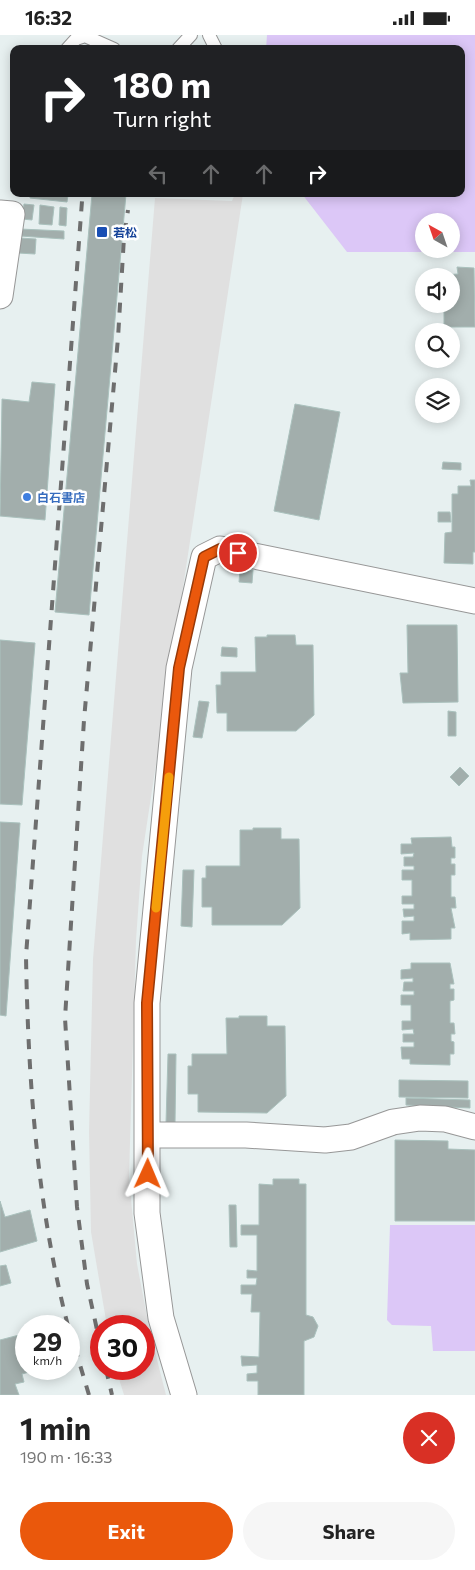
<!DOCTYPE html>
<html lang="en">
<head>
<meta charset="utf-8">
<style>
  :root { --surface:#fff; --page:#f6f6f6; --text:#222; --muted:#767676; --accent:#ea580c }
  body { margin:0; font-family:Commissioner,"Noto Sans JP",sans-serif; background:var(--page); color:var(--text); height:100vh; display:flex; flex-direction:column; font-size:19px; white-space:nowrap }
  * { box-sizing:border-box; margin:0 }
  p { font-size:16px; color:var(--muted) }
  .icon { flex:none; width:28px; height:28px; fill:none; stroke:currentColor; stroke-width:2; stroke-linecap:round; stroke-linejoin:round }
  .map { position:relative; height:1360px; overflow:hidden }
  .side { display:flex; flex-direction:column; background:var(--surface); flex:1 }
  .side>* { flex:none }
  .top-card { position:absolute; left:10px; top:10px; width:455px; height:152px; border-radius:10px; box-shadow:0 2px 12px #0003; background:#202124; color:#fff; overflow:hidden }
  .needle { width:32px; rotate:320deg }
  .tools { position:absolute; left:415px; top:178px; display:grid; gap:10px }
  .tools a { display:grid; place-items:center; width:45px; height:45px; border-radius:50%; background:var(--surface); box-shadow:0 2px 12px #0003; font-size:25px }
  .speed { position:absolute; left:15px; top:1280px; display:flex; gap:10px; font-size:25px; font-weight:700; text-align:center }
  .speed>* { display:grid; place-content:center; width:65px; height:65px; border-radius:50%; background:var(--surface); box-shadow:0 2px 12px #0003; line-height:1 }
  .speed small { font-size:12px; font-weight:400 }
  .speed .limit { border:8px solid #d22; background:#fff; color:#111 }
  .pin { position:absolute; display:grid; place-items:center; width:42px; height:42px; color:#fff; margin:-21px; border:2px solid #fff; border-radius:50%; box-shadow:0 1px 5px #0007 }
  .me { position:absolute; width:55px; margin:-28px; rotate:1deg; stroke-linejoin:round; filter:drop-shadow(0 0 4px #0008) }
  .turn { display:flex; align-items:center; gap:18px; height:105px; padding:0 20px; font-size:22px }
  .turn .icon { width:65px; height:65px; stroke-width:2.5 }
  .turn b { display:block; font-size:35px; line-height:42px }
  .lanes { display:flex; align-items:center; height:48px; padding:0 20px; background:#0003; justify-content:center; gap:25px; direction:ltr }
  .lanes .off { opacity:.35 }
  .round { display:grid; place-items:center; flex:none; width:52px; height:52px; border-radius:26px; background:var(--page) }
  .overview { display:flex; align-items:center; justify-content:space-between; height:85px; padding:0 20px }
  h1 { font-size:30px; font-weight:700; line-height:38px }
  .button { display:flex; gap:10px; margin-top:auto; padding:10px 20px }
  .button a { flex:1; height:58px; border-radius:30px; background:var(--accent); color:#fff; font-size:20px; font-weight:700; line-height:58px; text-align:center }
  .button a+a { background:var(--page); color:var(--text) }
  .status { display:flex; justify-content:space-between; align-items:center; height:35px; padding:0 25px; background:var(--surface); direction:ltr }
  .status svg { height:14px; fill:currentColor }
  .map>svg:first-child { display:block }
  .park { fill:#dcc7f7; fill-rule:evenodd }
  .parking { fill:#e0e0e0 }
  .building { fill:#a2aeac; stroke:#aac1bd }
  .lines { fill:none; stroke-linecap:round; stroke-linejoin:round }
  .service-casing { stroke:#979797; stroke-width:14 }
  .minor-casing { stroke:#979797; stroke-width:27 }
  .service { stroke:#fff; stroke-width:12 }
  .minor { stroke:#fff; stroke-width:25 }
  .rail { stroke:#6e6e6e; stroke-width:4; stroke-dasharray:10 10; stroke-linecap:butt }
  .route-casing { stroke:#983908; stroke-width:12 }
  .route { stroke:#ea580c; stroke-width:9 }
  .slow { stroke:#f59e0b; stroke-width:9 }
  .transit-dot { fill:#1a4fb4; stroke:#fff; stroke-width:2 }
  .shop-dot { fill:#3f7fe0; stroke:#fff; stroke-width:2 }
  .labels { text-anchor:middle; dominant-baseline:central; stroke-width:5; stroke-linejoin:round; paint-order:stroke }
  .transit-label { font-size:12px; font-weight:bold; fill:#164399; stroke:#fff; text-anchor:start }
  .shop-label { font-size:12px; font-weight:bold; fill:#366cbe; stroke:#fff; text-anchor:start }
</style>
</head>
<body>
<div class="status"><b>16:32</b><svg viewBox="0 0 49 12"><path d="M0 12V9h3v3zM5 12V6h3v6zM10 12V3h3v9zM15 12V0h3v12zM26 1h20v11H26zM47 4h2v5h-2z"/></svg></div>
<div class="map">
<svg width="475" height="1360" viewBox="0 0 475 1360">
  <rect width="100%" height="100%" fill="#e7f0f0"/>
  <!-- park -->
  <g class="park">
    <path d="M267,0H475V217H347L302,159H461V14H266ZM424,186H451V214H424Z"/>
    <polygon points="390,1190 475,1190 475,1316 433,1316 431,1291 392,1290 387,1285"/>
  </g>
  <!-- parking -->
  <polygon class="parking" points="235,159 243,159 142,821 136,905 129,1142 137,1229 150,1297 166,1360 124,1360 116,1334 144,1334 144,1291 107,1291 91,1197 89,1097 93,924 155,163 232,166"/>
  <!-- building -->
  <g class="building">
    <polygon points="30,159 68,160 67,167 30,163"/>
    <polygon points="92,159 126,159 89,580 55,577"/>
    <polygon points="24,169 34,170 32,185 22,184"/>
    <polygon points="40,170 54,172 52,190 39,189"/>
    <polygon points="60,172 67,173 66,191 59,190"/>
    <polygon points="20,194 64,196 64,204 20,201"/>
    <polygon points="20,203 36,204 35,219 18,218"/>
    <polygon points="457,232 474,233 475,292 444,292 444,269 451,269 451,241 443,240 458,239"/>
    <polygon points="32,347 55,349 45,485 0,481 2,364 29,367"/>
    <polygon points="295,369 340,377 319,485 274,476"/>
    <polygon points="443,427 461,428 461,435 442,434"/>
    <polygon points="470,445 475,445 475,517 473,517 473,529 444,528 445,498 452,497 452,459 458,459 458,451 471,451"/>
    <polygon points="438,477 450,477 451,487 438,487"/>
    <polygon points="240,535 253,535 252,548 239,547"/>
    <polygon points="407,590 457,590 458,667 403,668 400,638 408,638"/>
    <polygon points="267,600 295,600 296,610 313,610 314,680 296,696 227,696 227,678 217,678 216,650 221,650 221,637 256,637 255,602 267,602"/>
    <polygon points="0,605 35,608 22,770 0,769"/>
    <polygon points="222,612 237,613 237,622 221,621"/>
    <polygon points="199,666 209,667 202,703 193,702"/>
    <polygon points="448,676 456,677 456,701 448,701"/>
    <polygon points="460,732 469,741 459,751 450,742"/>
    <polygon points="0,787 20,788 6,981 0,980"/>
    <polygon points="253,793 281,793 281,804 299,804 300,873 282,890 212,890 212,872 202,872 202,843 206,843 206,831 240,831 240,795 253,795"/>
    <polygon points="451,802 452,812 455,812 455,823 451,823 451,829 455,829 455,840 451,840 451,862 455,862 456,873 451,873 455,893 451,893 451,904 410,905 410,898 402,899 402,886 414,886 414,881 404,882 403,874 414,874 414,869 402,869 402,861 412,861 412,845 402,845 402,835 414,835 414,831 404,831 404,822 413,822 414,818 401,819 401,809 412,809 411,803"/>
    <polygon points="183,835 194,835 192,892 181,891"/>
    <polygon points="411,928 450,928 454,949 450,949 450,954 454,954 454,965 450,966 450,988 454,988 455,999 451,999 451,1006 454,1007 454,1019 450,1019 450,1030 410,1029 410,1024 402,1024 401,1012 414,1012 414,1007 403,1007 403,999 414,999 413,994 402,995 402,986 411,986 411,970 401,970 401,960 414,960 414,956 403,956 404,947 413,947 413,943 401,944 401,935 411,934"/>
    <polygon points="239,981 267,981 267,991 285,991 286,1061 267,1078 198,1077 198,1059 188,1059 188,1031 192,1031 192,1019 227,1019 226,983 239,983"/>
    <polygon points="168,1019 176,1019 175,1089 166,1088"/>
    <polygon points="399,1045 468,1046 468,1063 399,1062"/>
    <polygon points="406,1063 470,1065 470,1073 406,1070"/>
    <polygon points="395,1105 448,1106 448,1114 475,1115 475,1186 395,1186"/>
    <polygon points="273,1144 299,1144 299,1149 306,1149 306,1280 313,1282 318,1291 314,1302 304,1306 304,1360 258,1360 258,1346 247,1346 247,1339 257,1338 257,1330 242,1331 241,1321 259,1322 260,1277 251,1277 252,1259 241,1259 241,1250 256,1250 257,1243 247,1243 247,1235 257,1236 257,1200 241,1200 241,1190 259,1190 259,1149 273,1150"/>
    <polygon points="0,1166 5,1182 30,1175 37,1206 0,1217"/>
    <polygon points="229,1170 236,1170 237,1212 230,1212"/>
    <polygon points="6,1230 11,1248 0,1251 0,1231"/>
    <polygon points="23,1299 26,1311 26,1334 32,1334 33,1336 22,1339 24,1347 15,1349 19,1360 0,1360 0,1305"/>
  </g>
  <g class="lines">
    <!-- service casing -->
    <g class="service-casing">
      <g id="service">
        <polyline points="209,0 216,14"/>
        <polyline points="67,14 76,4 85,1 114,14"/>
        <polyline points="178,14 191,0"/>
      </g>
    </g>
    <!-- minor casing -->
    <g class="minor-casing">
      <g id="minor">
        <polyline points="0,178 12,179 0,261"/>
        <polyline points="148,1100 246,1100 325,1105 351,1102 393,1087 420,1083 445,1084 475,1092"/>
        <polyline points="184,1360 161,1283 147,1178 147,968 179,633 204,522 220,514 475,566"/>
      </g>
    </g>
    <!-- service -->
    <use href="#service" class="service"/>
    <!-- minor -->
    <use href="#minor" class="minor"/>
    <!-- rail -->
    <g class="rail">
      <path d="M68,1291C37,1172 28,1044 26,921L82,166"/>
      <polyline points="69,1293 89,1360"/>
      <polyline points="101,1313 87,1249 77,1172 65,983 84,685 118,303 124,202 128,175"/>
      <polyline points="106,1334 112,1360"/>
    </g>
  </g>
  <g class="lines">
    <!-- route casing -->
    <g class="route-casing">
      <polyline id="route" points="148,1139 147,968 179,633 204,522 220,514 238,518"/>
    </g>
    <!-- route -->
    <use href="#route" class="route"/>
    <!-- slow -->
    <polyline class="slow" points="156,873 169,742"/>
  </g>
  <!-- markers -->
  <rect class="transit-dot" x="96" y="191" width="12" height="12" rx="2.5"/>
  <circle class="shop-dot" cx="27" cy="462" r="5"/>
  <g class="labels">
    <!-- transit labels -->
    <g class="transit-label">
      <text x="113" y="197">若松</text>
    </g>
    <!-- shop labels -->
    <g class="shop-label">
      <text x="37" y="462">白石書店</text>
    </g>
  </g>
</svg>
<div class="tools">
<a><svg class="needle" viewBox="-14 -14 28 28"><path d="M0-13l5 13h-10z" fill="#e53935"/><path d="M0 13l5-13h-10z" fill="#767676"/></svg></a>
<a><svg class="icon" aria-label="sound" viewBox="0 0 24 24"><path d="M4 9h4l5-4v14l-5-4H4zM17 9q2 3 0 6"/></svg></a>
<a><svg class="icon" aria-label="search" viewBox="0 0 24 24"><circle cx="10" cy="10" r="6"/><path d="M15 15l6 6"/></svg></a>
<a><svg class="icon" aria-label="layers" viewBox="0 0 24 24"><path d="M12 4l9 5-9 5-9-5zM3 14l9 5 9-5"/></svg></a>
</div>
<div class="speed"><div>29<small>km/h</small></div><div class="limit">30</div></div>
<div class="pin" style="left:238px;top:518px;background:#d93025"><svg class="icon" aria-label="arrive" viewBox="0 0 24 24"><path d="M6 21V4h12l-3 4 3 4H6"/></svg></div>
<svg class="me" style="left:148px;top:1139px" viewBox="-20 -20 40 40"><path d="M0-17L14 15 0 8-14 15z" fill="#ea580c" stroke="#fff" stroke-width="4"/></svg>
<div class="top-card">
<div class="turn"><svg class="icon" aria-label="right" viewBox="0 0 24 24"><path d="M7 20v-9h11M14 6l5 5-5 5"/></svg><div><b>180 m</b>Turn right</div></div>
<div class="lanes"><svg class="icon off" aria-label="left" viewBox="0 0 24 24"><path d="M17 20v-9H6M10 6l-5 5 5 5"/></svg><svg class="icon off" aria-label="ahead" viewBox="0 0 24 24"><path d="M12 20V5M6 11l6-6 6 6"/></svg><svg class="icon off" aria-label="ahead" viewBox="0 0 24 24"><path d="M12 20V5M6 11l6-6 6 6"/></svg><svg class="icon" aria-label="right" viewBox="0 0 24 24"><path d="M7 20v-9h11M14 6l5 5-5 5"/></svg></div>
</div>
</div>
<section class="side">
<div class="overview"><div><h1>1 min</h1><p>190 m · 16:33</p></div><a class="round" style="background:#d93025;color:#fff"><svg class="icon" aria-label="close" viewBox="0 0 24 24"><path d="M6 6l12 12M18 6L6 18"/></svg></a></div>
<div class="button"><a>Exit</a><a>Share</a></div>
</section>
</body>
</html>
